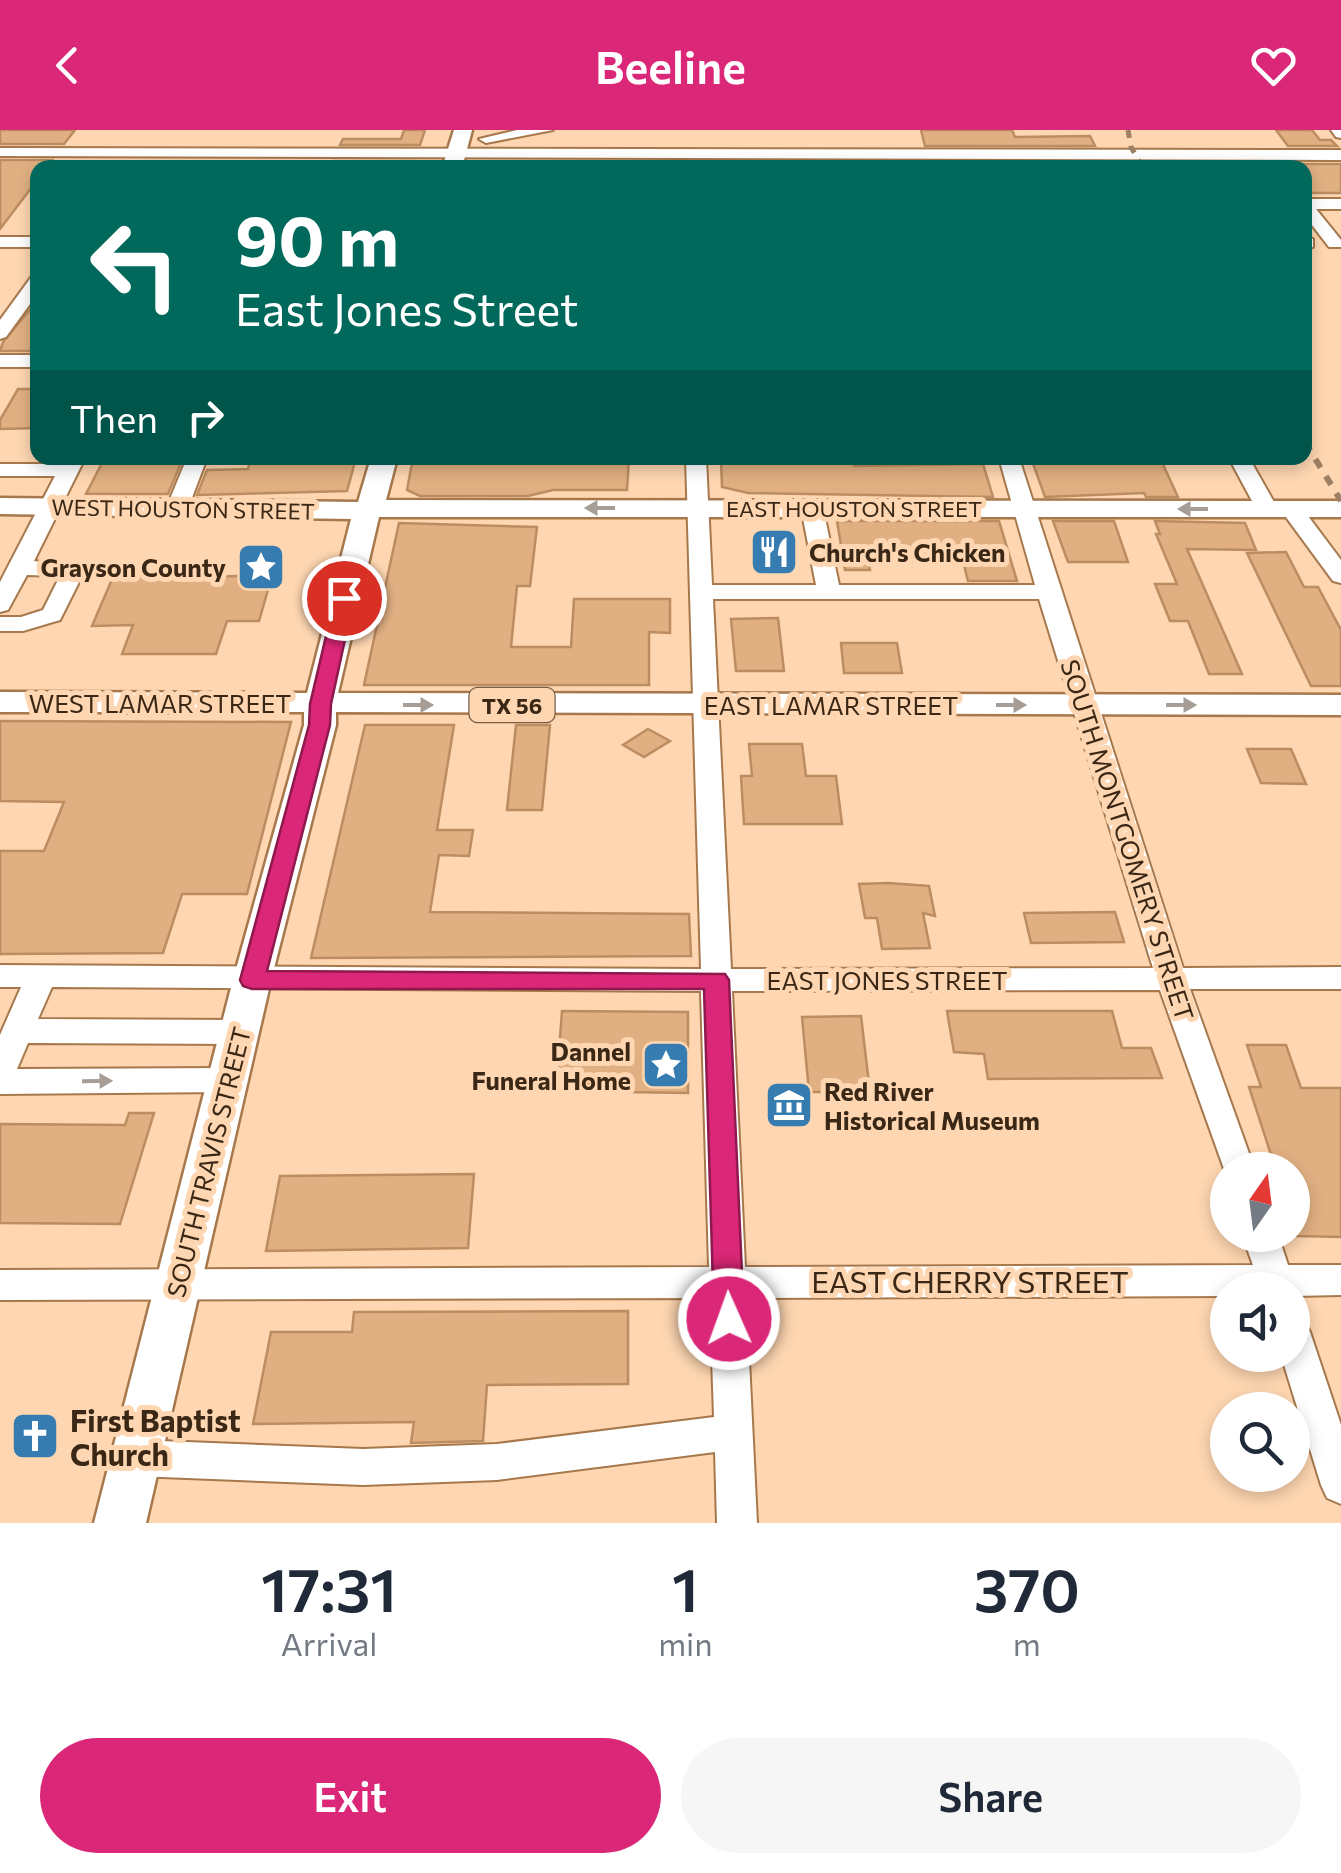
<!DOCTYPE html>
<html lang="en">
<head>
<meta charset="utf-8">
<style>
  :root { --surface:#fff; --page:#f6f6f7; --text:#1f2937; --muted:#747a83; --accent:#db2777 }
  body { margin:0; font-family:Commissioner,sans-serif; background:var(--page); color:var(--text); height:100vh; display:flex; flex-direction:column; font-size:38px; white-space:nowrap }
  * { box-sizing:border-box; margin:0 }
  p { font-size:32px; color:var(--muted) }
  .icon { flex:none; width:55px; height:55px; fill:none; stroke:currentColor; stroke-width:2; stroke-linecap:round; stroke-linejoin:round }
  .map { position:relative; height:1393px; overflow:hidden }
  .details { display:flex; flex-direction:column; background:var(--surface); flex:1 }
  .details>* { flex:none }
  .hud { position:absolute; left:30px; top:30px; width:1282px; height:305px; border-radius:20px; box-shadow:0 5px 15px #0003; background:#00695c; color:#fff; overflow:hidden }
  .needle { width:65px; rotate:14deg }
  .fabs { position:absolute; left:1210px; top:1022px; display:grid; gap:20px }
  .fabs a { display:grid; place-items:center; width:100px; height:100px; border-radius:50%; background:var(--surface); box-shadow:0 5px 15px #0003; font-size:50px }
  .pin { position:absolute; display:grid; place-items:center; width:85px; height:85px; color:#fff; margin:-42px; border:5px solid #fff; border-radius:50%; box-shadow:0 2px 10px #0007 }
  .me { position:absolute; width:110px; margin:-55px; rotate:358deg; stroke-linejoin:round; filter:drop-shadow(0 0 8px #0008) }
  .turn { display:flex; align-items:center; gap:35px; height:210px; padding:0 40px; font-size:45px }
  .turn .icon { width:130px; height:130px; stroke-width:2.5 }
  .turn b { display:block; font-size:70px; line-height:85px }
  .then { display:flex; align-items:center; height:95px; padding:0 40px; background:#0003; gap:20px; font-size:38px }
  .eta { display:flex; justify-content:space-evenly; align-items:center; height:170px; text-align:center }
  .eta b { font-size:60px; font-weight:600; line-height:70px }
  .cta { display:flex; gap:20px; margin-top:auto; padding:20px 40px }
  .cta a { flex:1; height:115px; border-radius:60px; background:var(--accent); color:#fff; font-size:40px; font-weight:600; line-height:115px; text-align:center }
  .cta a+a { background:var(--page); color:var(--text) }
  header { display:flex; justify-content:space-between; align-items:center; height:130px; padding:0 40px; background:var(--accent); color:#fff; font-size:45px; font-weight:600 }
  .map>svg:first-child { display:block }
  .building { fill:#e1b082; stroke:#bc8d60; stroke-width:2.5 }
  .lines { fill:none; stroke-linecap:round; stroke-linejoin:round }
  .minor-casing { stroke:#a6784c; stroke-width:4 }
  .major-casing { stroke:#a6784c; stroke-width:5 }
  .minor { fill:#fff; fill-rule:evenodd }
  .major { fill:#fff; fill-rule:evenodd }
  .rail-far1 { stroke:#9d7f64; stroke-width:5; stroke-dasharray:8 8; stroke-linecap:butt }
  .rail { stroke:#9d7f64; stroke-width:6; stroke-dasharray:10 10; stroke-linecap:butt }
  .oneway { fill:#a69e96 }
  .route { fill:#db2777; stroke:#8e194d; stroke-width:2.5 }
  .labels { text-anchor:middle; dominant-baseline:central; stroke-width:10; stroke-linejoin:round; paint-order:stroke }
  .far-street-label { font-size:22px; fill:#3a2715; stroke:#fed6b1 }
  .shield { fill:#fed6b1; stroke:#755c44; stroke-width:2.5 }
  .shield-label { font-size:22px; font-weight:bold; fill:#3a2715 }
  .poi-label { font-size:25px; font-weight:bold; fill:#3a2715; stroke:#fed6b1; text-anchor:start }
  .street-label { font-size:25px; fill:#3a2715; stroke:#fed6b1 }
  .near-street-label { font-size:30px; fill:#3a2715; stroke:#fed6b1 }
  .near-poi-label { font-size:30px; font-weight:bold; fill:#3a2715; stroke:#fed6b1; text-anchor:start }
</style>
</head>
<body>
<header><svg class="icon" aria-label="back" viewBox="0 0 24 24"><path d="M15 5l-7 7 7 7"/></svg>Beeline<svg class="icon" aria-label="heart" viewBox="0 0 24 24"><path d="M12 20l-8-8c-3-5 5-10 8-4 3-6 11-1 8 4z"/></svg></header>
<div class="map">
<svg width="1341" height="1393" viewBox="0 0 1341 1393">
  <rect width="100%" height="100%" fill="#fed6b1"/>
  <!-- building -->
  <g class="building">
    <polygon points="0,0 75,0 64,14 0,14"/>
    <polygon points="404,0 425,0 420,15 340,15 343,9 401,9"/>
    <polygon points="921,0 1012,0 1015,7 1090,6 1095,16 925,16"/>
    <polygon points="1276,0 1312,0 1320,10 1331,10 1337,16 1288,16"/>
    <polygon points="0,30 52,30 46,38 38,38 38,49 0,99"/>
    <polygon points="334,31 415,31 414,38 331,38"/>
    <polygon points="931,33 1105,33 1107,38 932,38"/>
    <polygon points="1301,34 1341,34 1341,63 1305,63 1305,38"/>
    <polygon points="38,170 38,221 0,221 3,212"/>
    <polygon points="18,259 38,259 38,298 0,299 0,290"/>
    <polygon points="120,328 183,328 168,364 86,364 102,333 117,333"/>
    <polygon points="356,328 347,361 197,365 207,340 248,339 250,331"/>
    <polygon points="413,328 629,328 627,360 553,360 528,366 420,366 407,360"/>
    <polygon points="721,328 852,328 854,336 983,334 993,367 748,363 722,357"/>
    <polygon points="1031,328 1160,328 1178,367 1146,367 1144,363 1045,367"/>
    <polygon points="837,391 999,391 1017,451 968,451 963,431 868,431 870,440 845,440"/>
    <polygon points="1053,391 1114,391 1128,432 1068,432"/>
    <polygon points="1155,391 1245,393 1256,420 1187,419 1242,544 1209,544 1188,491 1170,491 1155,454 1177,454 1156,404 1160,404"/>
    <polygon points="399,393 537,397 530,456 517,456 511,517 571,517 574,469 670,469 670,503 649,502 649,555 364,555"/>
    <polygon points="756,412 793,413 793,433 755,432"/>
    <polygon points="1286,422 1304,457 1318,457 1341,500 1341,556 1311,556 1247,423"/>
    <polygon points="272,446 259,491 227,491 216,524 122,524 133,495 92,496 113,447"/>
    <polygon points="778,488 784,541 736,541 731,489"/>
    <polygon points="841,513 897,513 902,543 844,543"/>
    <polygon points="0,591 291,592 247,764 182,764 163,823 0,824 0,721 44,721 64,672 0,671"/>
    <polygon points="365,595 454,595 437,700 473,700 469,726 439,725 430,782 689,784 691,826 311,828"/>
    <polygon points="516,595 550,595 542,680 507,680"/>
    <polygon points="648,599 670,611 644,627 623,615"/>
    <polygon points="749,614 802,614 806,646 836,646 842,694 744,694 741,646 752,646"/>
    <polygon points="1247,619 1291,619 1306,654 1261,653"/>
    <polygon points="888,753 929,756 935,786 923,783 930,818 882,819 877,788 865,788 859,754"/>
    <polygon points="1115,782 1124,812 1031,813 1024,783"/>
    <polygon points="562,881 688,882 688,963 556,961"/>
    <polygon points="947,881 1112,881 1122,918 1151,918 1162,948 988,949 984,924 954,922"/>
    <polygon points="861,886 870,962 809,962 802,887"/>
    <polygon points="1247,915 1286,915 1301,958 1341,958 1341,1107 1297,1106 1292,1092 1292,1040 1276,1040 1249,957 1261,957"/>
    <polygon points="129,983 154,983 120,1094 0,1093 0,994 125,995"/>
    <polygon points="474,1044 468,1118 266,1121 280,1046"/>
    <polygon points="628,1181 628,1254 487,1255 483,1311 411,1313 414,1292 253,1294 271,1202 352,1202 354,1182"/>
  </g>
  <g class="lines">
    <!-- minor casing -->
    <g class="minor-casing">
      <g id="minor">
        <polygon points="517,0 553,0 486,13 479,9"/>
        <polygon points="1331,0 1341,0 1341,8 1336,7"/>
        <polygon points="0,18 1341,20 1341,30 0,26"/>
        <polygon points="1305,69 1341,69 1341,79 1316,79 1341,110 1341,117 1329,117 1305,86"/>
        <polygon points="1305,106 1313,109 1313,117 1305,118"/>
        <rect x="0" y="107" width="38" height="10"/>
        <polygon points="38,145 38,163 6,207 0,209 0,190 32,146"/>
        <rect x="0" y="225" width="38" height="12"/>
        <polygon points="65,328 85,328 34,431 78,436 82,446 60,490 23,501 0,501 0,487 21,487 43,480 60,446 27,445 8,480 0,482 0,452 55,346 0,346 0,334 62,334"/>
        <polygon points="187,328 207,328 187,381 176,387 165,381"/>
        <path d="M686,328H706L712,455H816L801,378L812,372L823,378L839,455H1035L999,328H1019L1183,838L1341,837V859H1190L1255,1040H1228V1050L1160,860L732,861L745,1137L1253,1135L1242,1105H1278L1288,1135H1341V1165L1294,1166L1292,1169V1160H1228V1166L746,1168L757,1393H717L715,1322L497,1350L363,1355L136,1346L122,1341L116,1328L122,1315L136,1310L363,1319L497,1314L714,1287L710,1168L0,1170V1140L709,1137L701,861L52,857L38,889L240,890L251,894L256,902L251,910L240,914L28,913L17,939L228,938L239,941L244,950L239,959L228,962L0,964V905L21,857H0V835L701,839ZM713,469H1039L1153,838L731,839Z"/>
        <polygon points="1229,328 1249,328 1278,379 1275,384 1259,384"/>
        <polygon points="1291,373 1299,374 1341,430 1341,453 1333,451 1280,379"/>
        <polygon points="1292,1186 1305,1191 1310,1202 1341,1295 1341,1374 1327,1368 1321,1355 1281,1225 1292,1225"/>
      </g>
    </g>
    <!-- major casing -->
    <g class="major-casing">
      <g id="major">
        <polygon points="454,0 472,0 462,38 442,38"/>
        <polygon points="371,328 397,328 386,370 1341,371 1341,387 379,387 338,563 1341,565 1341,585 336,582 336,595 271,850 146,1393 94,1393 233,850 304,595 304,582 0,582 0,562 307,563 351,389 0,384 0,368 358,372"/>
      </g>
    </g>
    <!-- minor -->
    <use href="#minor" class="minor"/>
    <!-- major -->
    <use href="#major" class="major"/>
    <!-- rail-far1 -->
    <polyline class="rail-far1" points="1128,0 1131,17 1143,38"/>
    <!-- rail -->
    <polyline class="rail" points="1305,312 1341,371"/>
  </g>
  <!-- one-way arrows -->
  <defs><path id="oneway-solid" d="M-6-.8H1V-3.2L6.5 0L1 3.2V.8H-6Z" transform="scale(2.5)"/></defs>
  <g class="oneway">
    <use href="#oneway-solid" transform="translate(600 378) rotate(-180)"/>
    <use href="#oneway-solid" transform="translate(1193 379) rotate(-180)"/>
    <use href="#oneway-solid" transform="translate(418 575)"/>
    <use href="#oneway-solid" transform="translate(1011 575)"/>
    <use href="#oneway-solid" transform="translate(1181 575)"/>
    <use href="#oneway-solid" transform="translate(97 951) rotate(-1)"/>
  </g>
  <!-- route -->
  <polygon class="route" points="344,462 354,468 331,574 330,595 267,841 725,844 729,850 744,1189 740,1198 729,1202 719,1198 714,1189 704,859 252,859 243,856 240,850 309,595 310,574 335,468"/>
  <!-- icons -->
  <defs>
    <g id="restaurant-square" transform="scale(2.5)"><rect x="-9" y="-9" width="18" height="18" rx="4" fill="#367cb1" stroke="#fed6b1"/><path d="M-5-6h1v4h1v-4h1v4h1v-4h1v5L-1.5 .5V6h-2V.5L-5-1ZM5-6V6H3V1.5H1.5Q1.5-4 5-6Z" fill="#fff"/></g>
    <g id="sight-square" transform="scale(2.5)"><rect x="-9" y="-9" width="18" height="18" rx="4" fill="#367cb1" stroke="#fed6b1"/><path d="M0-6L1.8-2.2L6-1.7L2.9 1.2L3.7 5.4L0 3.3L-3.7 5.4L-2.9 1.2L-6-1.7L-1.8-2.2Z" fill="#fff"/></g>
    <g id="museum-square" transform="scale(2.5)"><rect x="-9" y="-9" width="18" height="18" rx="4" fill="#367cb1" stroke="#fed6b1"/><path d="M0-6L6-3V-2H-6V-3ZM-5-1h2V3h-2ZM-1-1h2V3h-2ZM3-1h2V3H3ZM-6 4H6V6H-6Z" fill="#fff"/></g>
    <g id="church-square" transform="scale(2.5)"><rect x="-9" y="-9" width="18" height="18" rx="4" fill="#367cb1" stroke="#fed6b1"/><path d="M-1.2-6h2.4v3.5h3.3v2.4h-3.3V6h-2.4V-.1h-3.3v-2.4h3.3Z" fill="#fff"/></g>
  </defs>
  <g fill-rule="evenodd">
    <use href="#restaurant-square" x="774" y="422"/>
    <use href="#sight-square" x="261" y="437"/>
    <use href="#sight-square" x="666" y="935"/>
    <use href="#museum-square" x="789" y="975"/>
    <use href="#church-square" x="35" y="1306"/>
  </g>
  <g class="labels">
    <!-- far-street labels -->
    <g class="far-street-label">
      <text x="854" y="378">EAST HOUSTON STREET</text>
      <text transform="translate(183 379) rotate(1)">WEST HOUSTON STREET</text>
    </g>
    <!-- shield labels -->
    <rect class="shield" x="469.5" y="558" width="85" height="34" rx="8"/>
    <g class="shield-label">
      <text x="512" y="575">TX 56</text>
    </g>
    <!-- poi labels -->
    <g class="poi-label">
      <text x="809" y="422">Church's Chicken</text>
      <text x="226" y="437" text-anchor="end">Grayson County</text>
      <text x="631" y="921" text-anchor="end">Dannel<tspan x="631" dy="29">Funeral Home</tspan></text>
      <text x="824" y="961">Red River<tspan x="824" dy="29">Historical Museum</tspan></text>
    </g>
    <!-- street labels -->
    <g class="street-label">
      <text x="160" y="573">WEST LAMAR STREET</text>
      <text x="831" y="575">EAST LAMAR STREET</text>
      <text transform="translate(1128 710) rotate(72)">SOUTH MONTGOMERY STREET</text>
      <text x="887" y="850">EAST JONES STREET</text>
      <text transform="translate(208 1032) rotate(-76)">SOUTH TRAVIS STREET</text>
    </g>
    <!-- near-street labels -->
    <g class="near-street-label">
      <text x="970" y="1150">EAST CHERRY STREET</text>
    </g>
    <!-- near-poi labels -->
    <g class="near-poi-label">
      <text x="70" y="1289">First Baptist<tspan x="70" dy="34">Church</tspan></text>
    </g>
  </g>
</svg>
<div class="fabs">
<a><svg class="needle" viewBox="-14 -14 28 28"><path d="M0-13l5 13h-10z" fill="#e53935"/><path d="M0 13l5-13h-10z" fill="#747a83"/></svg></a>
<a><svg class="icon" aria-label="sound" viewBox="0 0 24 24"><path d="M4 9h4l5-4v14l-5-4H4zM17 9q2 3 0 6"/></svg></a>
<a><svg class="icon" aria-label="search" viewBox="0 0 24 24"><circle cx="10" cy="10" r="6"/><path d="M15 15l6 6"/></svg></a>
</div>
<div class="pin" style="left:344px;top:468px;background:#d93025"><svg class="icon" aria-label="arrive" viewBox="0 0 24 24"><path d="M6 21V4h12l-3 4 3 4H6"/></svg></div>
<svg class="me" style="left:729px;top:1189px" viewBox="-20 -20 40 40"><circle r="17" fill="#db2777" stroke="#fff" stroke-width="3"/><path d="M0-11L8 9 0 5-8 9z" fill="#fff"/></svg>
<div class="hud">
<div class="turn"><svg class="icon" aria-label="left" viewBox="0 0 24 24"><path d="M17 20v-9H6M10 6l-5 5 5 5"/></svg><div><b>90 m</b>East Jones Street</div></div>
<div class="then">Then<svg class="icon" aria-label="right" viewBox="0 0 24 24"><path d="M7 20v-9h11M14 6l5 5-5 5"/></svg></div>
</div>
</div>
<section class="details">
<div class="eta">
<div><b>17:31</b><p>Arrival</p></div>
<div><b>1</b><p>min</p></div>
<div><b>370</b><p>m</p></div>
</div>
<div class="cta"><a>Exit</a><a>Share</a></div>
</section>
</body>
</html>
